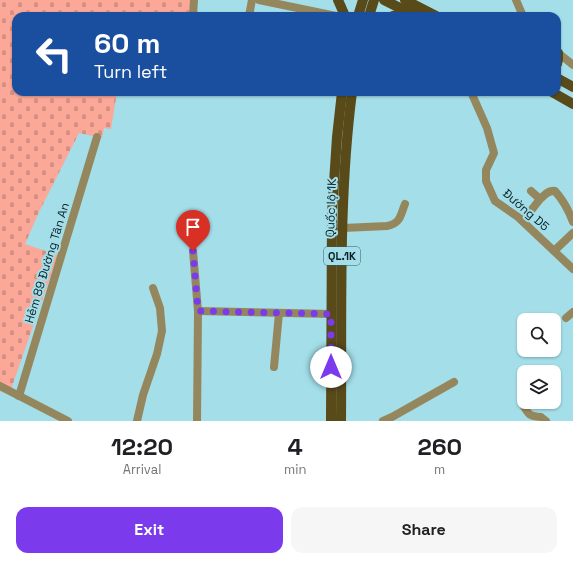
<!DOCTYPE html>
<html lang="en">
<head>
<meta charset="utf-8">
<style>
  :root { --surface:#fff; --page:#f6f6f6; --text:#202124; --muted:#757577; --accent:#7c3aed }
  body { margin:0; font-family:"Space Grotesk",sans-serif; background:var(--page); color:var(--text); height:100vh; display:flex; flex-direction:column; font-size:15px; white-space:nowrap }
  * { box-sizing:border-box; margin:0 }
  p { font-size:13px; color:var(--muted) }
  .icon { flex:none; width:22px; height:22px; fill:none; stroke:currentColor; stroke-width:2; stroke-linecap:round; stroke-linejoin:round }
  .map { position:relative; height:421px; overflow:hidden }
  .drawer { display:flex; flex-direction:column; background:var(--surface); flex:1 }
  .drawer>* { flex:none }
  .hud { position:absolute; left:12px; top:12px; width:549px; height:84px; border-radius:12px; box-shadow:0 1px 3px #0004; background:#1a4fa0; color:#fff; overflow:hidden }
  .controls { position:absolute; left:517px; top:313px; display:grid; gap:8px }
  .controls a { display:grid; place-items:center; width:44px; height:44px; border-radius:8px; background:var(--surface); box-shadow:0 1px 3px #0004; font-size:20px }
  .pin { position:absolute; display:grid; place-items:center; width:34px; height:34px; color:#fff; margin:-41px -17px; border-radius:50% 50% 50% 0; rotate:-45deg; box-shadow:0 0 4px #0007 }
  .pin .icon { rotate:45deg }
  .me { position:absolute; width:44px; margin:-22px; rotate:0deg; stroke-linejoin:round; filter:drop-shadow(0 0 3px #0008) }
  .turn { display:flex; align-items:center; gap:14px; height:84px; padding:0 16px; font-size:18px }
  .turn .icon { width:52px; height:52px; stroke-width:2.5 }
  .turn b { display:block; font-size:28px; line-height:34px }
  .eta { display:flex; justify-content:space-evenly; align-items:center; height:68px; text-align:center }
  .eta b { font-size:24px; font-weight:800; line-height:28px }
  .cta { display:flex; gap:8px; margin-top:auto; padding:8px 16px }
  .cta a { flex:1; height:46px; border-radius:12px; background:var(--accent); color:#fff; font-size:16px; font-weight:800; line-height:46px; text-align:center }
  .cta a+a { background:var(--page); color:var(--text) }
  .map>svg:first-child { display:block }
  .cemetery { fill:url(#cemetery-stones) }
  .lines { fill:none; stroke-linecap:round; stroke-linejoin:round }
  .minor { stroke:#95875d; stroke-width:8 }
  .major { stroke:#594a1a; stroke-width:10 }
  .route { stroke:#7c3aed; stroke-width:7; stroke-dasharray:0 12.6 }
  .labels { text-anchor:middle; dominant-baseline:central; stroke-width:4; stroke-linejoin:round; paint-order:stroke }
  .shield { fill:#a3dee9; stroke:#375a60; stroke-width:1 }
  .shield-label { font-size:11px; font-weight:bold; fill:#092125 }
  .street-label { font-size:12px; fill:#092125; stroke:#a3dee9 }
</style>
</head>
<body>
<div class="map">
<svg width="573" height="421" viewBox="0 0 573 421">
  <defs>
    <pattern id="cemetery-stones" width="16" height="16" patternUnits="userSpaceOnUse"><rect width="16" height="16" fill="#fba898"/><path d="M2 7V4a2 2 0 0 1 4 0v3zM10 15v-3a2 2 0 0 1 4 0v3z" fill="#d69083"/></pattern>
  </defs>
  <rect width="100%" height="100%" fill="#a3dee9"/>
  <!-- cemetery -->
  <polygon class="cemetery" points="0,0 190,0 190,16 16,16 16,92 117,92 111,129 104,128 102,138 79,133 39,212 25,244 58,255 9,395 0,391"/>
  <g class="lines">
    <!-- minor -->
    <g class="minor">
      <polyline points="259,0 336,16"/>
      <polyline points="516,0 523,16"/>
      <polyline points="193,16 194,0"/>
      <polyline points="249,16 252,0"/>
      <polyline points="557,52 573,65"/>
      <polyline points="471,92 487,128 494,153 486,170 486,181 495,201 518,217 573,269"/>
      <path d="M540,199C545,195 548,190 555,191C563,200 569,211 573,222"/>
      <polyline points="523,221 540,199 531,191"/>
      <path d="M343,228L387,226C401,223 400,216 405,204"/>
      <polyline points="193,251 198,311 197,421"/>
      <polyline points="554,251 573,233"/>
      <polyline points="198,311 331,314"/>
      <polyline points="566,318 573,312"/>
      <polyline points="274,367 279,313"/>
      <polyline points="0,386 68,421"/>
      <polyline points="19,396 97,137"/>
      <path d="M523,405C529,415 529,416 541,417L546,421"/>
      <polyline points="137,421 143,395 157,354 162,331 160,308 153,288"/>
      <polyline points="383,421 392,417 454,382"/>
    </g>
    <!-- major -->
    <g class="major">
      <polyline points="338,0 345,16"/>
      <polyline points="384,0 416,16"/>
      <polyline points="405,0 436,16"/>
      <polyline points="358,16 363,0"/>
      <polyline points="369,16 374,0"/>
      <polyline points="393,16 411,13"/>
      <polyline points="557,64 558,59 558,53"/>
      <polyline points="557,78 573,87"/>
      <polyline points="552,92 573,104"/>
      <polyline points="331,421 332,213 337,137 342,92"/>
      <path d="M341,421C342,311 338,201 352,92"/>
    </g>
  </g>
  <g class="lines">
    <!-- route -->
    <polyline class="route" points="193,251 198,311 331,314 331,367"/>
  </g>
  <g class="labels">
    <!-- shield labels -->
    <rect class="shield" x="324" y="247" width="36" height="18" rx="3"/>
    <g class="shield-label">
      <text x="342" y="256">QL.1K</text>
    </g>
    <!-- street labels -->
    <g class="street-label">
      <text transform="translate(331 208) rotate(-88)">Quốc lộ 1K</text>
      <text transform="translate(526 210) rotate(41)">Đường D5</text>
      <text transform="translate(47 263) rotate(-73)">Hẻm 89 Đường Tân An</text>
    </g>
  </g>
</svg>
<div class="controls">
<a><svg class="icon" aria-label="search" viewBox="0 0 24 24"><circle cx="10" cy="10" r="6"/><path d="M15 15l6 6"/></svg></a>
<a><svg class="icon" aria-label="layers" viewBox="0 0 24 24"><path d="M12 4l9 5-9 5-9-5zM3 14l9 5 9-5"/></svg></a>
</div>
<div class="pin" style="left:193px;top:251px;background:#d93025"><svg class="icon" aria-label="arrive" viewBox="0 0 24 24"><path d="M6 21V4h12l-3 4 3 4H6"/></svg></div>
<svg class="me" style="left:331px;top:367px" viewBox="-20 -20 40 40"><circle r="19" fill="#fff"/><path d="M0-13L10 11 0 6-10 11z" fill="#7c3aed"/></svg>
<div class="hud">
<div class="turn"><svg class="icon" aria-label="left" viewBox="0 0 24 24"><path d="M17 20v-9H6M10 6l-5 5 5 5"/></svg><div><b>60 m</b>Turn left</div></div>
</div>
</div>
<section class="drawer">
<div class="eta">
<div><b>12:20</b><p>Arrival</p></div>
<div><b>4</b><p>min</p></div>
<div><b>260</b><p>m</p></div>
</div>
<div class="cta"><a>Exit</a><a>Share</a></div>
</section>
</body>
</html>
